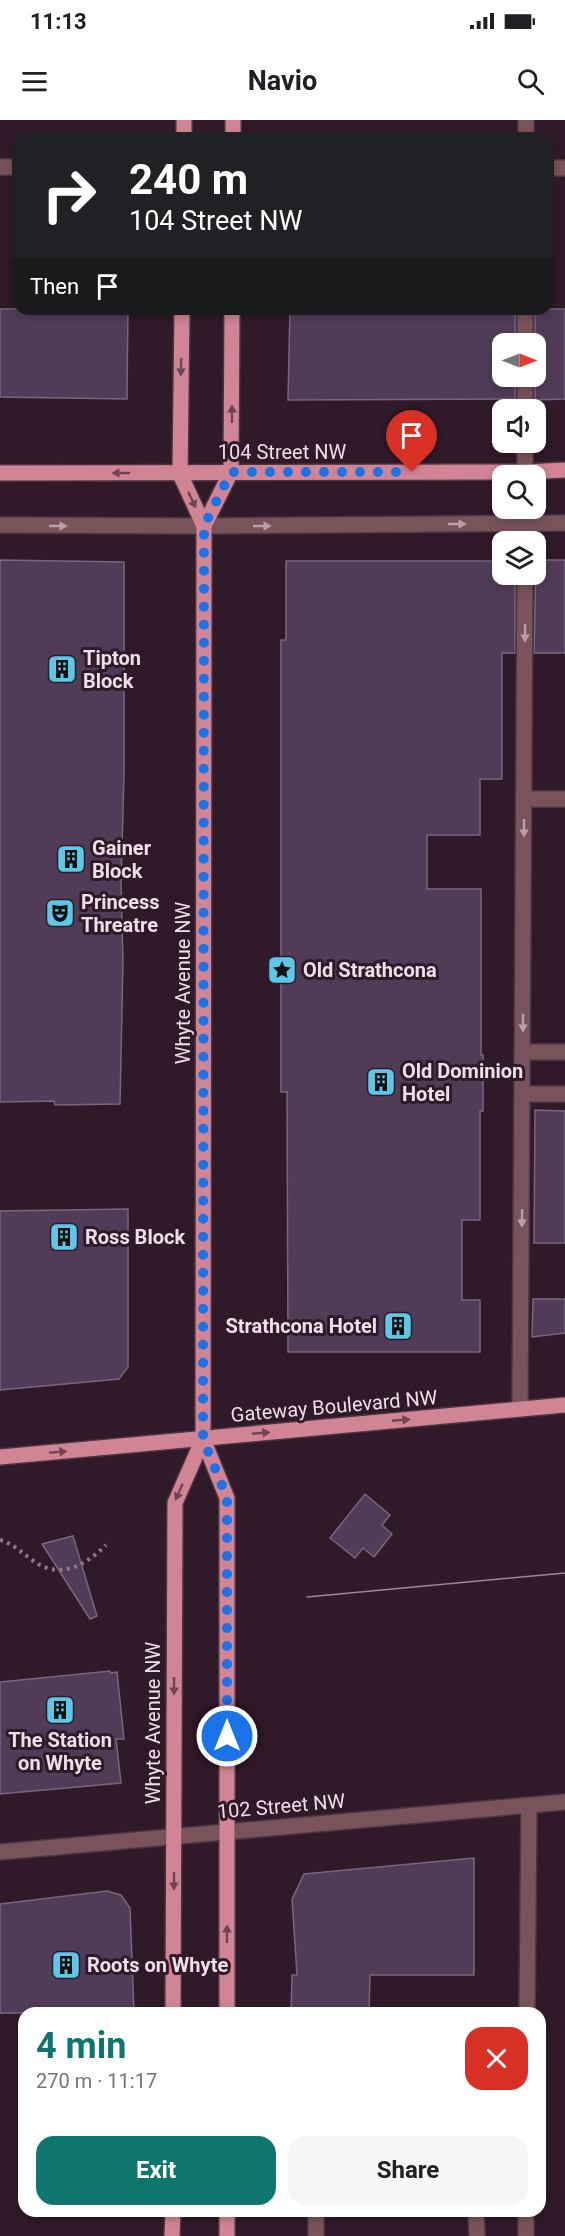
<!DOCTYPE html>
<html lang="en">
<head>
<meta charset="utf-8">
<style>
  :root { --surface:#fff; --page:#f6f6f6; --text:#202124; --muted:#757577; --accent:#0f766e }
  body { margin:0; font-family:Roboto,sans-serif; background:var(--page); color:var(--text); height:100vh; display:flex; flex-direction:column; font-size:22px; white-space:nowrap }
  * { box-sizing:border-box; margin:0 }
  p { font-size:20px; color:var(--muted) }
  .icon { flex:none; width:33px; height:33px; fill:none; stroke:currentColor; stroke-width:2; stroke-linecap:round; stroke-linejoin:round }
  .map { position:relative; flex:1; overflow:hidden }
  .drawer { position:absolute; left:18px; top:1887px; width:528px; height:210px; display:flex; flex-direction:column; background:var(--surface); border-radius:18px; box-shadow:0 3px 9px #0003 }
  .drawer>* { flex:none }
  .guide { position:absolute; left:12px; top:12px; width:542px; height:183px; border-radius:18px; box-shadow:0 3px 9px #0003; background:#202124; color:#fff; overflow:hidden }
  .needle { width:39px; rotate:90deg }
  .buttons { position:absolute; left:492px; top:213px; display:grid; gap:12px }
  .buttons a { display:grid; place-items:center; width:54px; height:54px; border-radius:12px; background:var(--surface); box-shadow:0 3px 9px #0003; font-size:30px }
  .pin { position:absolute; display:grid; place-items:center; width:51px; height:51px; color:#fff; margin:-62px -26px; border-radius:50% 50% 50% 0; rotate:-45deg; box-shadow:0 0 6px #0007 }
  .pin .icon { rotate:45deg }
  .me { position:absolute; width:66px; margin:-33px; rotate:0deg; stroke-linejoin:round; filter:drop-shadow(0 0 4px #0008) }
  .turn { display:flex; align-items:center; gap:21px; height:126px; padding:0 18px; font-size:27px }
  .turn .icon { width:78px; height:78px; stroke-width:2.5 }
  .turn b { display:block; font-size:42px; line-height:51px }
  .then { display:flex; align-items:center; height:57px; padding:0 18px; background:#0003; gap:12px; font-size:22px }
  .round { display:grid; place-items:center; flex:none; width:63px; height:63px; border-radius:18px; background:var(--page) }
  .headline { display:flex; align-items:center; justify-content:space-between; height:102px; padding:0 18px }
  h1 { font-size:36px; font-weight:700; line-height:45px; color:var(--accent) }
  .action { display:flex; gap:12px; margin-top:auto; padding:12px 18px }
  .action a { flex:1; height:69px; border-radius:18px; background:var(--accent); color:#fff; font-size:24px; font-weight:700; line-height:69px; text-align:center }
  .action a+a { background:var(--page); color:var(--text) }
  .status { display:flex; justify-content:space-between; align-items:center; height:42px; padding:0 30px; background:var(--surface); direction:ltr }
  .status svg { height:16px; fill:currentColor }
  header { display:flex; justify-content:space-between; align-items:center; height:78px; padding:0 18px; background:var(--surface); font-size:27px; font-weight:700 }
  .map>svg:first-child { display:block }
  .building { fill:#513c58; stroke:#78667f; stroke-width:1.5 }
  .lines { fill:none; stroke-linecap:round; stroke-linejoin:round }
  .minor-casing { stroke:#4b3543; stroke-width:18 }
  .major-casing { stroke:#4b3543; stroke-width:18 }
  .path { stroke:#8d7a86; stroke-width:4; stroke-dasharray:3 4.5; stroke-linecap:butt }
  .minor { stroke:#79535b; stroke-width:15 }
  .major { stroke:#d18494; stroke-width:15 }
  .tram { stroke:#9a8794; stroke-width:1.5 }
  .oneway { fill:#704453 }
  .oneway2 { fill:#b99fa9 }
  .route { stroke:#1a73e8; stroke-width:10; stroke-dasharray:0 18 }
  .labels { text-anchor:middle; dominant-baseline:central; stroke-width:6; stroke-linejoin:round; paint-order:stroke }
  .street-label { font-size:20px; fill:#eedee8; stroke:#301928 }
  .poi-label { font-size:20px; font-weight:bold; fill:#eedee8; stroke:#301928; text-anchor:start }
</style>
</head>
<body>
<div class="status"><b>11:13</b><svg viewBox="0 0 49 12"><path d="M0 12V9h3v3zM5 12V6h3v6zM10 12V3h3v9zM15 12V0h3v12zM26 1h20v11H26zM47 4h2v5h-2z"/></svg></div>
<header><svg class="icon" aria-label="menu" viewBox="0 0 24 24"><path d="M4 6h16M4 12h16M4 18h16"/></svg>Navio<svg class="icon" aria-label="search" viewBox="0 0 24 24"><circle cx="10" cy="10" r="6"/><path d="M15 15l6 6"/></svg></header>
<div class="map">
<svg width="565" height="2116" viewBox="0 0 565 2116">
  <rect width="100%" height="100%" fill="#301928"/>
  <!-- building -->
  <g class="building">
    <polygon points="0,189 128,189 127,279 0,277"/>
    <polygon points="290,189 515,189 515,224 502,224 502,256 515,256 515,279 288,280"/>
    <polygon points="535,189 565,189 565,279 535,280"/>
    <polygon points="0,440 124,442 124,653 121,764 123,841 120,984 55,985 54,981 0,982"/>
    <polygon points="536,440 565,440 565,533 534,533"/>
    <polygon points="286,441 502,441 502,454 515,454 515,533 502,533 502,659 480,659 480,715 427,715 427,769 481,769 481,935 483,935 483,991 480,991 480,1100 462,1100 462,1180 480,1180 480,1232 288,1232 287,972 281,972 281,520 286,520"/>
    <polygon points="535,990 565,991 565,1123 534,1123"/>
    <polygon points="128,1089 128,1247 119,1259 0,1270 0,1091"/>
    <polygon points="533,1179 565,1179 565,1213 532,1217"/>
    <polygon points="365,1374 390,1395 382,1405 392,1414 374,1437 363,1428 355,1438 330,1418"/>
    <polygon points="73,1416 97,1496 90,1499 42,1424"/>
    <polygon points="110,1551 110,1553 117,1552 124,1619 116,1619 121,1663 0,1674 0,1562"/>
    <polygon points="474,1738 474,1855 370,1855 369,1893 291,1893 292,1855 297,1855 292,1779 304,1754"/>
    <polygon points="107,1771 121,1775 130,1788 134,1893 0,1893 0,1784"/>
  </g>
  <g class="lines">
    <!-- minor casing -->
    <g class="minor-casing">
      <g id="minor">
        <polyline points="526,0 526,18"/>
        <polyline points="0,47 18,47"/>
        <polyline points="548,48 565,48"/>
        <polyline points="525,224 525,189"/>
        <polyline points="525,290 525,256"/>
        <polyline points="525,356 525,322"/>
        <polyline points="525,388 526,422"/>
        <polyline points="0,405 204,406 565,403"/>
        <polyline points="524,679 565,679"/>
        <polyline points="523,932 565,932"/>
        <polyline points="523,974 565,974"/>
        <polyline points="520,1289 525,454"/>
        <polyline points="0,1732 565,1682"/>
        <polyline points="527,1893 529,1686"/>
        <polyline points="476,2091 477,2116"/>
        <polyline points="316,2116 316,2091"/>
        <polyline points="526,2116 526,2091"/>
      </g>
    </g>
    <!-- major casing -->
    <g class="major-casing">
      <g id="major">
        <polyline points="184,18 184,0"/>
        <polyline points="233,18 233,0"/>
        <polyline points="182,189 180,354 204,406 203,1319 227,1378 227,1893"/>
        <polyline points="0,353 524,352 565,350"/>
        <polyline points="204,406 231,352 232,189"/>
        <polyline points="0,1337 565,1285"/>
        <polyline points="173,1893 175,1383 203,1319"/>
        <polyline points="227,2091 227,2116"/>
        <polyline points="172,2116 173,2091"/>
      </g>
    </g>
    <!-- path -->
    <path class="path" d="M0,1420C14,1424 23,1434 35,1442C61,1460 87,1444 106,1425"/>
    <!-- minor -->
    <use href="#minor" class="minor"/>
    <!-- major -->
    <use href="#major" class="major"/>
    <!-- tram -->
    <polyline class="tram" points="307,1477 565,1453"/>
  </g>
  <!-- one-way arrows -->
  <defs><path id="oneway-solid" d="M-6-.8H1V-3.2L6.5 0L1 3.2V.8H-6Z" transform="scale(1.5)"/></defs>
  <g class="oneway">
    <use href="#oneway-solid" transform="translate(181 247) rotate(91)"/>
    <use href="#oneway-solid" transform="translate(232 294) rotate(-90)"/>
    <use href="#oneway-solid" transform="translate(121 353) rotate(-180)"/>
    <use href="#oneway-solid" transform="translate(192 380) rotate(65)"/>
    <use href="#oneway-solid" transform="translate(401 1300) rotate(-5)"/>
    <use href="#oneway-solid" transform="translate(261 1313) rotate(-5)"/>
    <use href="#oneway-solid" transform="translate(58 1332) rotate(-5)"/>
    <use href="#oneway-solid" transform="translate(179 1372) rotate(114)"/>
    <use href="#oneway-solid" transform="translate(174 1566) rotate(90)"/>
    <use href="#oneway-solid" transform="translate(174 1761) rotate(90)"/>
    <use href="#oneway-solid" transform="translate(227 1814) rotate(-90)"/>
  </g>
  <g class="oneway2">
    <use href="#oneway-solid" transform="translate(457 404)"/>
    <use href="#oneway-solid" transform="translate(58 406)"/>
    <use href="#oneway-solid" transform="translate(262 406)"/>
    <use href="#oneway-solid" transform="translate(525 513) rotate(90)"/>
    <use href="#oneway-solid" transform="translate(524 708) rotate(90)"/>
    <use href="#oneway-solid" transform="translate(523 903) rotate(90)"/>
    <use href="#oneway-solid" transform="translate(522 1098) rotate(91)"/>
  </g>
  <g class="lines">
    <!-- route -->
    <polyline class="route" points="227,1616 227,1378 203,1319 204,406 231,352 412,352"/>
  </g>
  <!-- icons -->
  <defs>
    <g id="building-square" transform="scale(1.5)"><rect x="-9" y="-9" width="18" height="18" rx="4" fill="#5bc8e7" stroke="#301928"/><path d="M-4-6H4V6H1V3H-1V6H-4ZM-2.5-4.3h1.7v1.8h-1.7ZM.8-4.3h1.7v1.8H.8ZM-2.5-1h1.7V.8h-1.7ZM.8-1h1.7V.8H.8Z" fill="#111"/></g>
    <g id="theatre-square" transform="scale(1.5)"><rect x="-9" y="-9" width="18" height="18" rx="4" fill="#5bc8e7" stroke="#301928"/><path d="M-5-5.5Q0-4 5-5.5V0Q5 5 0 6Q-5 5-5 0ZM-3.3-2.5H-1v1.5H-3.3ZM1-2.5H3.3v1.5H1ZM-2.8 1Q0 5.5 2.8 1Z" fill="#111"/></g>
    <g id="sight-square" transform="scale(1.5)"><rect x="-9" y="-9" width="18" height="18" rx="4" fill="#5bc8e7" stroke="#301928"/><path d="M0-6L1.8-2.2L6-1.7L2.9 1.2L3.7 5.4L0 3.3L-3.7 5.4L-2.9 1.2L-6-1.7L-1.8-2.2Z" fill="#111"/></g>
  </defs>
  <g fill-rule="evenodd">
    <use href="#building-square" x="62" y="549"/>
    <use href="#building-square" x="71" y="739"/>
    <use href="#theatre-square" x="60" y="793"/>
    <use href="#sight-square" x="282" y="850"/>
    <use href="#building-square" x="381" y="962"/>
    <use href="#building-square" x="64" y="1117"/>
    <use href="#building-square" x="398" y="1206"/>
    <use href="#building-square" x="60" y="1590"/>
    <use href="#building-square" x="66" y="1845"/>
  </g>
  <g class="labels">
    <!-- street labels -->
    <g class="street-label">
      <text x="282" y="332">104 Street NW</text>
      <text transform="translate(183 863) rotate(-90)">Whyte Avenue NW</text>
      <text transform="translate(334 1286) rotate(-5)">Gateway Boulevard NW</text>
      <text transform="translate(153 1603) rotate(-90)">Whyte Avenue NW</text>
      <text transform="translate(281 1686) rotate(-5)">102 Street NW</text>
    </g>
    <!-- poi labels -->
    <g class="poi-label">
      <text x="83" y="538">Tipton<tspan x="83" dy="23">Block</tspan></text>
      <text x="92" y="728">Gainer<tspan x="92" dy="23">Block</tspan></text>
      <text x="81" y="782">Princess<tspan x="81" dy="23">Threatre</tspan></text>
      <text x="303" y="850">Old Strathcona</text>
      <text x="402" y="951">Old Dominion<tspan x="402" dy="23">Hotel</tspan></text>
      <text x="85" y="1117">Ross Block</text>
      <text x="377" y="1206" text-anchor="end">Strathcona Hotel</text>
      <text x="60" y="1620" text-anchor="middle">The Station<tspan x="60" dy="23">on Whyte</tspan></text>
      <text x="87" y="1845">Roots on Whyte</text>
    </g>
  </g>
</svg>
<div class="buttons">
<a><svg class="needle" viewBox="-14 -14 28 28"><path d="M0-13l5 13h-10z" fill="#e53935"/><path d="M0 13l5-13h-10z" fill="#757577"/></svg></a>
<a><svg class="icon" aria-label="sound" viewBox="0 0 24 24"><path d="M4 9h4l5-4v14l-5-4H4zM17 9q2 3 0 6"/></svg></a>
<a><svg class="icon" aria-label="search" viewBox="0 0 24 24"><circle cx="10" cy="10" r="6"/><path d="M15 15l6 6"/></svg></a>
<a><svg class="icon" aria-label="layers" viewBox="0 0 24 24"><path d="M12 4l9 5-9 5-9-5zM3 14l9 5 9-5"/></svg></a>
</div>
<div class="pin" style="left:412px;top:352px;background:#d93025"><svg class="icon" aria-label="arrive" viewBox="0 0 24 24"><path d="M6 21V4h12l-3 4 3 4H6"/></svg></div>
<svg class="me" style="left:227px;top:1616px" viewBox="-20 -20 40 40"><circle r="17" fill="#1a73e8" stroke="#fff" stroke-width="3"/><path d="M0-11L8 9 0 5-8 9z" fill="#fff"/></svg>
<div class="guide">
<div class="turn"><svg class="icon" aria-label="right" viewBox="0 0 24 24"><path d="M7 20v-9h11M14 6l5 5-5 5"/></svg><div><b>240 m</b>104 Street NW</div></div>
<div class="then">Then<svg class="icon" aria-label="arrive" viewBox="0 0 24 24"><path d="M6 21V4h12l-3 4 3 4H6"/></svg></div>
</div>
<section class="drawer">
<div class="headline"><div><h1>4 min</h1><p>270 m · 11:17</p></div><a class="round" style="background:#d93025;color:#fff"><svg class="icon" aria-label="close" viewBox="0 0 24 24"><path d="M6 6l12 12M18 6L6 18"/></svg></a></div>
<div class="action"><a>Exit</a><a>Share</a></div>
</section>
</div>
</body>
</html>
